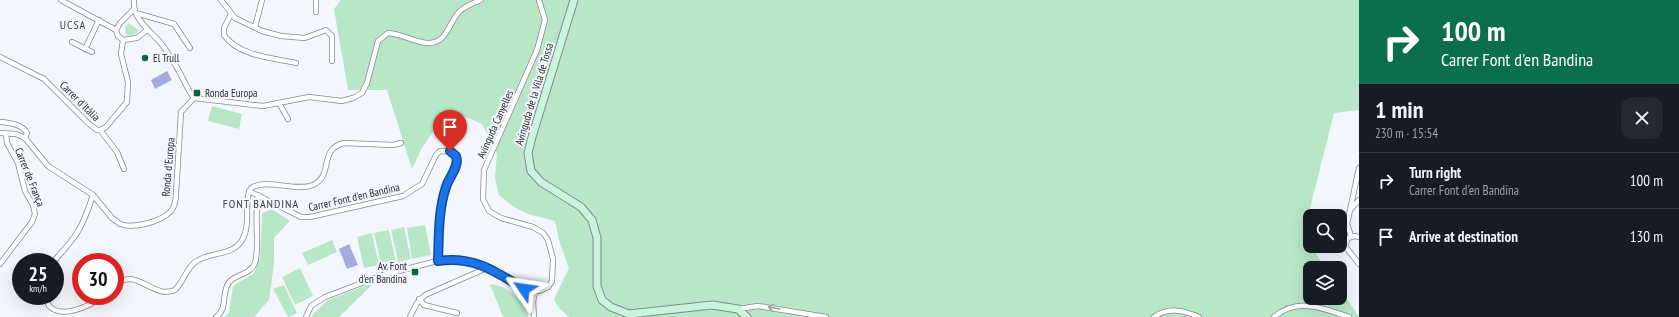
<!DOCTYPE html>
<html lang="en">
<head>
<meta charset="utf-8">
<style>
  :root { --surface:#171b24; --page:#242831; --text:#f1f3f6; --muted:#9ea1a6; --line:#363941 }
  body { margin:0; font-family:"PT Sans Narrow",sans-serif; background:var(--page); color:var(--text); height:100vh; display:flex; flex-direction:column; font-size:15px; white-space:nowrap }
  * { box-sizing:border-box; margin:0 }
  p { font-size:13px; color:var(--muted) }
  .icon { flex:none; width:22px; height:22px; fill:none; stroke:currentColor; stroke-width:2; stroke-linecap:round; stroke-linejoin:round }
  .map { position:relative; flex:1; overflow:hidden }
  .panel { display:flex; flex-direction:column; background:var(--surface); width:320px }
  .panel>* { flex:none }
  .guide { background:#0b6e4f; color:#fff; overflow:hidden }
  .controls { position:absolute; left:1303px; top:209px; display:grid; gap:8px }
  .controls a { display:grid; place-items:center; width:44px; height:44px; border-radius:8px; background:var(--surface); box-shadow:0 4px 16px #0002; font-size:20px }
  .speed { position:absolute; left:12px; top:253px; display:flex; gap:8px; font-size:20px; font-weight:700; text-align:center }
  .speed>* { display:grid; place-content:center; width:52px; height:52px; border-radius:50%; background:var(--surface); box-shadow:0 4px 16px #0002; line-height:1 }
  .speed small { font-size:10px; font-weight:400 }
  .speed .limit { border:6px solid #d22; background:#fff; color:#111 }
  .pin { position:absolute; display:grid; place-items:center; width:34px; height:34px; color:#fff; margin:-41px -17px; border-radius:50% 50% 50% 0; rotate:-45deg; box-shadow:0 0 4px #0007 }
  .pin .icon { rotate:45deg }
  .me { position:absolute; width:44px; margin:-22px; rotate:302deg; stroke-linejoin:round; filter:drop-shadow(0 0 3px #0008) }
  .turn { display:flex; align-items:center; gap:14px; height:84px; padding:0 16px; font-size:18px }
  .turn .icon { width:52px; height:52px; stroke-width:2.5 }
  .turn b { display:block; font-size:28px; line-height:34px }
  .round { display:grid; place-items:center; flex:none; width:42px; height:42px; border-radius:12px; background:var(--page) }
  .summary { display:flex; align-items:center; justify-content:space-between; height:68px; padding:0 16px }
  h1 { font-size:24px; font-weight:700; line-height:30px }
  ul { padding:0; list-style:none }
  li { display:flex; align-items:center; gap:12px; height:56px; padding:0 16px; border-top:1px solid var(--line) }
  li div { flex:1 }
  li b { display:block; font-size:15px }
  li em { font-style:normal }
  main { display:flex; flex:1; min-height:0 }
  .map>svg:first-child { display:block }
  .green { fill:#b8e7c8 }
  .water { fill:#a4abe0 }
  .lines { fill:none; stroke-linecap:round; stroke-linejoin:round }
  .street-casing { stroke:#858793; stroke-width:6 }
  .secondary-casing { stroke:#858793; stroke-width:9 }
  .street { stroke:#fff; stroke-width:4.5 }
  .secondary { stroke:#c7f6dd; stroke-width:7 }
  .oneway { stroke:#9fa0a2 }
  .route-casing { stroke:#114b97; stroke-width:10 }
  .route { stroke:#1a73e8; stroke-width:7 }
  .poi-dot { fill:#08673b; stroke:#f4f6fe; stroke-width:1.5 }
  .labels { text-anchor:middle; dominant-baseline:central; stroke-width:4; stroke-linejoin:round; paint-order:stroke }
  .poi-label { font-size:11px; fill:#2a2b30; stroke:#f4f6fe; text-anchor:start }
  .street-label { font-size:11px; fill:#2a2b30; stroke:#f4f6fe }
  .neighbourhood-label { font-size:12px; letter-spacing:1px; fill:#3c3d48; stroke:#f4f6fe }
</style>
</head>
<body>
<main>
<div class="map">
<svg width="1359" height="317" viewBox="0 0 1359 317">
  <rect width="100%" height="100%" fill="#f4f6fe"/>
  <!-- green -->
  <g class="green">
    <polygon points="341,0 1359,0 1359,110 1334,113 1303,236 1326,268 1310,268 1310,298 1340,298 1340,288 1359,317 569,317 558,307 554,299 569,268 560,244 555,221 528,214 514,207 499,195 495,177 497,154 482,124 456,113 440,122 422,148 412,169 387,90 348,90 334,9"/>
    <polygon points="129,23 138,30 137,33 130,36 126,34 125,28"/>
    <polygon points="212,106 242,114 239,129 208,121"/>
    <polygon points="272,209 290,221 274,238 274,263 269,300 254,317 224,317 229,313 233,286 254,273 260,258 262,213"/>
    <polygon points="425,225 431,255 412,259 407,228"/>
    <polygon points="404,227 411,259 398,262 391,230"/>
    <polygon points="389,230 396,262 381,265 374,233"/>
    <polygon points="372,233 379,265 364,268 357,237"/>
    <polygon points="332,240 337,252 308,265 302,253"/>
    <polygon points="300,268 313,296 295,305 282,277"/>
    <polygon points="375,282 339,317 312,317 313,314 328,300"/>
    <path d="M490,284C507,285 525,301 529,317H503Z"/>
    <polygon points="284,285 297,313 288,317 273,289"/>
  </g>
  <!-- water -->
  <g class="water">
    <polygon points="167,71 172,80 155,89 151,80"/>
    <polygon points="349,244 358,265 347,269 339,249"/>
  </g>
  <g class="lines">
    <!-- street casing -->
    <g class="street-casing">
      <g id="street">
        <polyline points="61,0 116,30"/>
        <polyline points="221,0 235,18 262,31 281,36 305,38 326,30 332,36 332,61"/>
        <polyline points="134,9 120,23 116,30 118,36 123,40 137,38 147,30"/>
        <polyline points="316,12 316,0"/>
        <polyline points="136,13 174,24 190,48"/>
        <path d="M231,14L224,28V35C238,56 273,58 296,63"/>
        <polyline points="255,27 262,0"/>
        <polyline points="72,42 92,52"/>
        <polyline points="85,49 99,20"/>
        <polyline points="0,57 44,79 88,123 97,130 100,130 106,127 127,102 128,82 121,54 123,40"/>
        <path d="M194,98L263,106L309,97L342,101L353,98L362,93L367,83L378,41L388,33C402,34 414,42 427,43C447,44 448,24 459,12C465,6 473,3 481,0"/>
        <polyline points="279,103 288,119"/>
        <path d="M0,122C10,123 22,124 27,133L25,138"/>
        <polyline points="100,130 117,152 124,169"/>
        <path d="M0,133L16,134L25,138L48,166L93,195L112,218L120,224C133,229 161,222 171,211C175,206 176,199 176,193L181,112L194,98C188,91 187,86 183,79C178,68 170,56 163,46C153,32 132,21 134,0"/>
        <path d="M249,191L301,217H310L403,196L422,184L436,155L440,151C447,151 456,151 457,160C458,167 450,176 447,183C438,207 439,235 438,261"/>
        <polyline points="1351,209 1359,200"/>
        <polyline points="1351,236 1347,224 1359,168"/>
        <polyline points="1359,237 1355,236 1348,238 1345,246 1359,264"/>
        <path d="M53,262C77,236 82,229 93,195"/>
        <polyline points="0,264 32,222 35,214 33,205 25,191 18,163 7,143 6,134"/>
        <path d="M115,285C136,266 153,300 175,290C183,282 186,270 194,263C209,250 236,258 244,236C251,221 243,202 251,188C266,178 295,192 313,185C334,176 318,149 344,143L393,145L401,143"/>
        <path d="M45,296L49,306C60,317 78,310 91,304"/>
        <polyline points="419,299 424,305 457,313"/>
        <polyline points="738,309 758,306 826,317"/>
        <path d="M216,317C227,309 222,298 227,286C231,274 250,276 255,263C260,249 254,214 258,195"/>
        <polyline points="306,317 311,306 325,297 383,275 441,260 455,260 480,263 492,268 529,291 539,291 548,287 552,281 553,259 548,240 543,233 533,227 501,218 489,211 483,199 484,170 537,50 545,20 539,0"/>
        <polyline points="410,317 417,303 425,295 489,267"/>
        <polyline points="534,317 533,302 535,292"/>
        <path d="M1154,317C1168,307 1183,310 1199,317"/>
        <path d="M1274,317C1297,297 1323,308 1349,317"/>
      </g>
    </g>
    <!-- secondary casing -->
    <g class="secondary-casing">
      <polyline id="secondary" points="574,0 532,137 528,153 531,171 541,182 581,207 592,220 597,238 597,286 602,300 611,307 629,314 712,305 738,309 747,317"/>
    </g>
    <!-- street -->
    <use href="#street" class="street"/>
    <!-- secondary -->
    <use href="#secondary" class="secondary"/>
  </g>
  <!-- one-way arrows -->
  <defs><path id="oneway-shaft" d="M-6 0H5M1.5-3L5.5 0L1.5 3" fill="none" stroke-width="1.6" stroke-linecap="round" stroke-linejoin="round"/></defs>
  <use class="oneway" href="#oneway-shaft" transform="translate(774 308) rotate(-170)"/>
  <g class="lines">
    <!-- route casing -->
    <g class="route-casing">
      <path id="route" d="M450,151L456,156C460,166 449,177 446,187C438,211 439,236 438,261C474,256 495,271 524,289"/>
    </g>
    <!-- route -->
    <use href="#route" class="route"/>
  </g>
  <!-- markers -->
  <g class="poi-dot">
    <circle cx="145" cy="58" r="4"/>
    <rect x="193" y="89" width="8" height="8" rx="2"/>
    <rect x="411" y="268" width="8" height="8" rx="2"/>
  </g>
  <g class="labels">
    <!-- poi labels -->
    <g class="poi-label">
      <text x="153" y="58">El Trull</text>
      <text x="205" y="93">Ronda Europa</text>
      <text x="407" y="266" text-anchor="end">Av. Font<tspan x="407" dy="13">d'en Bandina</tspan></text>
    </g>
    <!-- street labels -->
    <g class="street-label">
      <text transform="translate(534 94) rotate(-73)">Avinguda de la Vila de Tossa</text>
      <text transform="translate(80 101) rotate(45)">Carrer d'Itàlia</text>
      <text transform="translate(495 124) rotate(-66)">Avinguda Canyelles</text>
      <text transform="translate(168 167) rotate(-85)">Ronda d'Europa</text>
      <text transform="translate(30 177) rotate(68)">Carrer de França</text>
      <text transform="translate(354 197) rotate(-13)">Carrer Font d'en Bandina</text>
    </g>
    <!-- neighbourhood labels -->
    <g class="neighbourhood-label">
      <text x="73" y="24">UCSA</text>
      <text x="261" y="203">FONT BANDINA</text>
    </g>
  </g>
</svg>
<div class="controls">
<a><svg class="icon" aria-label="search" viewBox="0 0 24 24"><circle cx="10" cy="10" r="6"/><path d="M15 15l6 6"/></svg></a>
<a><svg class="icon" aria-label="layers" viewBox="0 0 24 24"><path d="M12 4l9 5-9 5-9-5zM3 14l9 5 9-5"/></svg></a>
</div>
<div class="speed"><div>25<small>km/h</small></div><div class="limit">30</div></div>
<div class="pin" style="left:450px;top:151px;background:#d93025"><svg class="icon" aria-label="arrive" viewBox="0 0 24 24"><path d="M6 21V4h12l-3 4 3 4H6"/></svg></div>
<svg class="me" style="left:524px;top:289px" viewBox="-20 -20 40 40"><path d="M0-17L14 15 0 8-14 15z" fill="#1a73e8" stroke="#fff" stroke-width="4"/></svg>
</div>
<section class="panel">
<div class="guide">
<div class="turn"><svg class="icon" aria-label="right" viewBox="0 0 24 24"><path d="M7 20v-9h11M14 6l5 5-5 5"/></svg><div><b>100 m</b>Carrer Font d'en Bandina</div></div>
</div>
<div class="summary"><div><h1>1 min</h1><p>230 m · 15:54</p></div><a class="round"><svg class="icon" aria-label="close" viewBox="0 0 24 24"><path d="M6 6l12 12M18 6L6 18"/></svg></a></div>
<ul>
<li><svg class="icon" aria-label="right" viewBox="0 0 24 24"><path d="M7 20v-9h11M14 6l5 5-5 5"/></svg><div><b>Turn right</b><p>Carrer Font d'en Bandina</p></div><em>100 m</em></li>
<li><svg class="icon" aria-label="arrive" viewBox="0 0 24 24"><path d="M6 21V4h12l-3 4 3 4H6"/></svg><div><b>Arrive at destination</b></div><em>130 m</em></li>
</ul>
</section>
</main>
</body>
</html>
